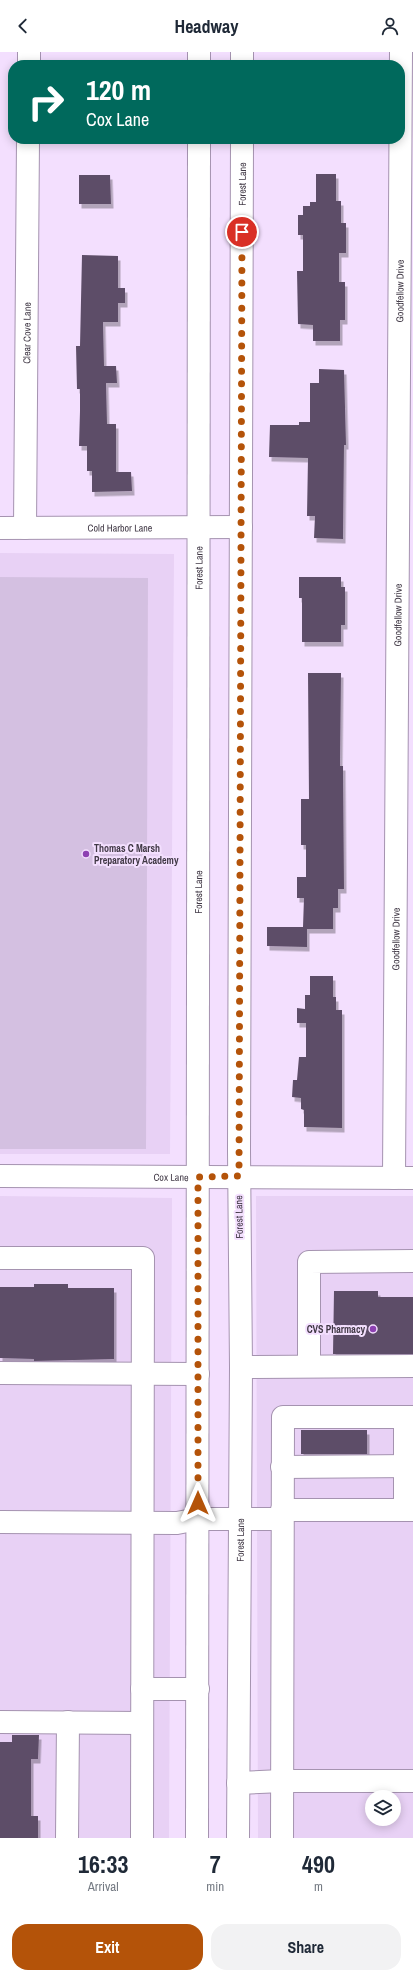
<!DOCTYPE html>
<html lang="en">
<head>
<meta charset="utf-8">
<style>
  :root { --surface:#fff; --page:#f2f2f3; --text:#1f2937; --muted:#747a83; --accent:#b45309 }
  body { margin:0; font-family:"Archivo Narrow",sans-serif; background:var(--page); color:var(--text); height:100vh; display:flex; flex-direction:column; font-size:15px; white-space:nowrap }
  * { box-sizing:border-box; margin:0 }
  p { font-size:13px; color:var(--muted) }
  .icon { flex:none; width:22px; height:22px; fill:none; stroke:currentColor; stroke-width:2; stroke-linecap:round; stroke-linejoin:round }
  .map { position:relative; height:1786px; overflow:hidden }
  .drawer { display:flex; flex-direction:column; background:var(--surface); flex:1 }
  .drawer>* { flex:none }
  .hud { position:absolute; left:8px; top:8px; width:397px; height:84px; border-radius:16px; box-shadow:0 2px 10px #0003; background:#00695c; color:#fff; overflow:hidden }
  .buttons { position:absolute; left:365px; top:1738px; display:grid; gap:8px }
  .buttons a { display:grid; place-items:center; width:36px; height:36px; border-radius:50%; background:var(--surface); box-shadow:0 2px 10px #0003; font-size:20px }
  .pin { position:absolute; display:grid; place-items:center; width:34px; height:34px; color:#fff; margin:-17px; border:2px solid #fff; border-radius:50%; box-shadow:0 1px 4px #0007 }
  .me { position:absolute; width:44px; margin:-22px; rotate:0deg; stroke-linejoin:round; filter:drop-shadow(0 0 3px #0008) }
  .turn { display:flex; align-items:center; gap:14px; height:84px; padding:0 12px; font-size:18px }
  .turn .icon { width:52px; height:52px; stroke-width:2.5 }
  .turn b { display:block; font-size:28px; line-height:34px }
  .eta { display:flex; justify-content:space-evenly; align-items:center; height:68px; text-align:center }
  .eta b { font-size:24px; font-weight:700; line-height:28px }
  .cta { display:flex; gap:8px; margin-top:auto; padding:8px 12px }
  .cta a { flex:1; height:46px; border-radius:16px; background:var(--accent); color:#fff; font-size:16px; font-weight:700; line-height:46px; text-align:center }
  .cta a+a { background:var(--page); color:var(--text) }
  header { display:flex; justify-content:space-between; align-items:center; height:52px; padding:0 12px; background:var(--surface); font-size:18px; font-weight:700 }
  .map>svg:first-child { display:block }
  .built { fill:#e8d1f5; fill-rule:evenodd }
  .green { fill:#d4c0e1 }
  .building { fill:#5d4d67; filter:url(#shadow) }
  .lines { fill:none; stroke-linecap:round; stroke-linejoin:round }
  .minor-casing { stroke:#a593b0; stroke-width:24 }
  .major-casing { stroke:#a593b0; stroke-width:24 }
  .minor { stroke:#fff; stroke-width:22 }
  .major { stroke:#fff; stroke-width:22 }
  .route { stroke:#b45309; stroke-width:7; stroke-dasharray:0 12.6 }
  .poi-dot { fill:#8d41b2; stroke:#f3dffe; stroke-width:1.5 }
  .labels { text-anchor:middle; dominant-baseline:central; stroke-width:4; stroke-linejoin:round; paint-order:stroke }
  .street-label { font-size:10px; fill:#403845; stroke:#f3dffe }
  .poi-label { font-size:10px; font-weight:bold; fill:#403845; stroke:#f3dffe; text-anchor:start }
</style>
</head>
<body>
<header><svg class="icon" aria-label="back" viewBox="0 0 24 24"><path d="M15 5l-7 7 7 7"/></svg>Headway<svg class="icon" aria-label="person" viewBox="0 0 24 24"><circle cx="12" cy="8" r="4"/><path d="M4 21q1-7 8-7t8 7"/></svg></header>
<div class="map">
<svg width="413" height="1786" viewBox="0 0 413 1786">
  <defs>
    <filter id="shadow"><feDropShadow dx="2.5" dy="4.5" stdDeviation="0" flood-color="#0004"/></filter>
  </defs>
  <rect width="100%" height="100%" fill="#f3dffe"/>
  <!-- built -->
  <g class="built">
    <polygon points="0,501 174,502 170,1102 0,1102"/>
    <polygon points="0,1144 172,1146 169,1786 0,1786"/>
    <path d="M256,1144H413V1786H258ZM372,1745H394V1767H372Z"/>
  </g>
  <!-- green -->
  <polygon class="green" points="0,525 148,526 146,1097 0,1097"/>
  <!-- building -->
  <g class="building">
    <polygon points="316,122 336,122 336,149 341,149 341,171 346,171 346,201 339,201 339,230 345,230 345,268 340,268 340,289 313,289 313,273 298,272 297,219 303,219 303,183 298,183 298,163 303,163 303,154 310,154 310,150 316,150"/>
    <polygon points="79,123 110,123 111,152 79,152"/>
    <polygon points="82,203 118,204 118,236 125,236 125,251 118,251 118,270 103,270 104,314 116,314 117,331 106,331 107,372 116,372 116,420 131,420 132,439 92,440 92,419 87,419 87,394 79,394 80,359 80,337 77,337 76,294 80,294"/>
    <polygon points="319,317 344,318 346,393 344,393 343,487 314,486 315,464 307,464 308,406 269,405 270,373 299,373 299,370 310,370 310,331 319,331"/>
    <polygon points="299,525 341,525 341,535 345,535 345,573 341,573 341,590 302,590 302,546 299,546"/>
    <polygon points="308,621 341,621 340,714 343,714 344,837 338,837 338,856 333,856 333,877 307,877 307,895 267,894 267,875 303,875 304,846 297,846 297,825 306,825 306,793 301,793 301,747 309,747"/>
    <polygon points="310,924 333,924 333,945 336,945 336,958 342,958 342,1076 304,1075 304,1058 301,1057 301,1046 292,1045 293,1028 297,1028 299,1005 306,1005 306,971 297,971 297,956 305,957 305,943 310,943"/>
    <polygon points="34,1232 68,1232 68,1236 114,1236 114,1307 34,1309 34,1307 0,1306 0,1235 34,1235"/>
    <polygon points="334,1239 378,1239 378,1245 413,1245 413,1302 333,1302"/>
    <rect x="301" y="1378" width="66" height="24"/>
    <polygon points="12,1683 39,1683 38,1707 31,1707 31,1764 38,1764 38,1786 0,1786 0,1690 12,1690"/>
  </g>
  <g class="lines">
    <!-- minor casing -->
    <g class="minor-casing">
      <g id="minor">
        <polyline points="29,13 29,0"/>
        <path id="s1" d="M0,476L241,475"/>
        <path id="s2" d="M25,476L28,87"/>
        <path id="s3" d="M0,1124L413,1126"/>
        <path id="s4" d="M394,1126L401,0"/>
        <polyline points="0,1206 143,1206 142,1786"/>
        <polyline points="309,1313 309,1210 413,1209"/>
        <polyline points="241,1315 413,1314"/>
        <polyline points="0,1321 198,1322"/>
        <polyline points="282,1415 413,1414"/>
        <polyline points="282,1458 413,1458"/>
        <polyline points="405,1458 405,1365"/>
        <polyline points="239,1467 282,1467"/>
        <polyline points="0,1470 177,1471 198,1467"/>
        <polyline points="142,1637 198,1637"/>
        <polyline points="0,1670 141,1671"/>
        <polyline points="238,1731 282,1729 413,1729"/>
        <polyline points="67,1786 68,1670"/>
        <polyline points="282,1786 283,1365 413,1365"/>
      </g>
    </g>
    <!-- major casing -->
    <g class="major-casing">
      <g id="major">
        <polyline points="199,13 199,0"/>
        <polyline points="242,13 242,0"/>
        <polyline points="198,1467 239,1467"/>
        <path id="s5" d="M197,1786L199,87"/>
        <path id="s6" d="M238,1786L241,1315L239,1099L242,87"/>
      </g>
    </g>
    <!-- minor -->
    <use href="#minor" class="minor"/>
    <!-- major -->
    <use href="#major" class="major"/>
  </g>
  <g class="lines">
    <!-- route -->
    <polyline class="route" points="198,1451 198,1125 239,1124 242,180"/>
  </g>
  <!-- markers -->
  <g class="poi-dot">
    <circle cx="86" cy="802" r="4"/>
    <circle cx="373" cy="1277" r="4"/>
  </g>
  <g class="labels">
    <!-- street labels -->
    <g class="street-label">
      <text stroke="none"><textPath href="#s6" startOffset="1654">Forest Lane</textPath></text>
      <text stroke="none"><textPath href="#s4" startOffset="887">Goodfellow Drive</textPath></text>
      <text stroke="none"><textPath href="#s2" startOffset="195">Clear Cove Lane</textPath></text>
      <text stroke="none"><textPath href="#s1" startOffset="120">Cold Harbor Lane</textPath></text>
      <text stroke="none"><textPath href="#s5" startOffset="1270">Forest Lane</textPath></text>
      <text stroke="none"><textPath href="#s4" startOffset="563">Goodfellow Drive</textPath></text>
      <text stroke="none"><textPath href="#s5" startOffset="946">Forest Lane</textPath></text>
      <text stroke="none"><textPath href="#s4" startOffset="239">Goodfellow Drive</textPath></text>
      <text stroke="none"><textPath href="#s3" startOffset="171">Cox Lane</textPath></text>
      <text transform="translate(239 1165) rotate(-91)">Forest Lane</text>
      <text stroke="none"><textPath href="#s6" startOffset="298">Forest Lane</textPath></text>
    </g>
    <!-- poi labels -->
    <g class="poi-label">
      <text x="94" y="796">Thomas C Marsh<tspan x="94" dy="12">Preparatory Academy</tspan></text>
      <text x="365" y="1277" text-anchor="end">CVS Pharmacy</text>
    </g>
  </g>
</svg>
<div class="buttons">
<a><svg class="icon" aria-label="layers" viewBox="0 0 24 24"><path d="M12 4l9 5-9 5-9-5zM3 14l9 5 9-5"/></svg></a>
</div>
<div class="pin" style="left:242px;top:180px;background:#d93025"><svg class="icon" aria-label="arrive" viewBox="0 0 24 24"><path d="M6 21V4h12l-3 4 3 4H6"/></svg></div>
<svg class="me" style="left:198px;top:1451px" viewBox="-20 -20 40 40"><path d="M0-17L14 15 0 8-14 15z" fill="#b45309" stroke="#fff" stroke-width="4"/></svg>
<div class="hud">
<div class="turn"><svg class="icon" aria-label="right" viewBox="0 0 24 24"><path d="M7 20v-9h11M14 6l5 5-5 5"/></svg><div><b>120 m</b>Cox Lane</div></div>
</div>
</div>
<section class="drawer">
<div class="eta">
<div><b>16:33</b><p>Arrival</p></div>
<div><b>7</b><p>min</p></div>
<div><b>490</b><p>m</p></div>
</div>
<div class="cta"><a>Exit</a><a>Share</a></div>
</section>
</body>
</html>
